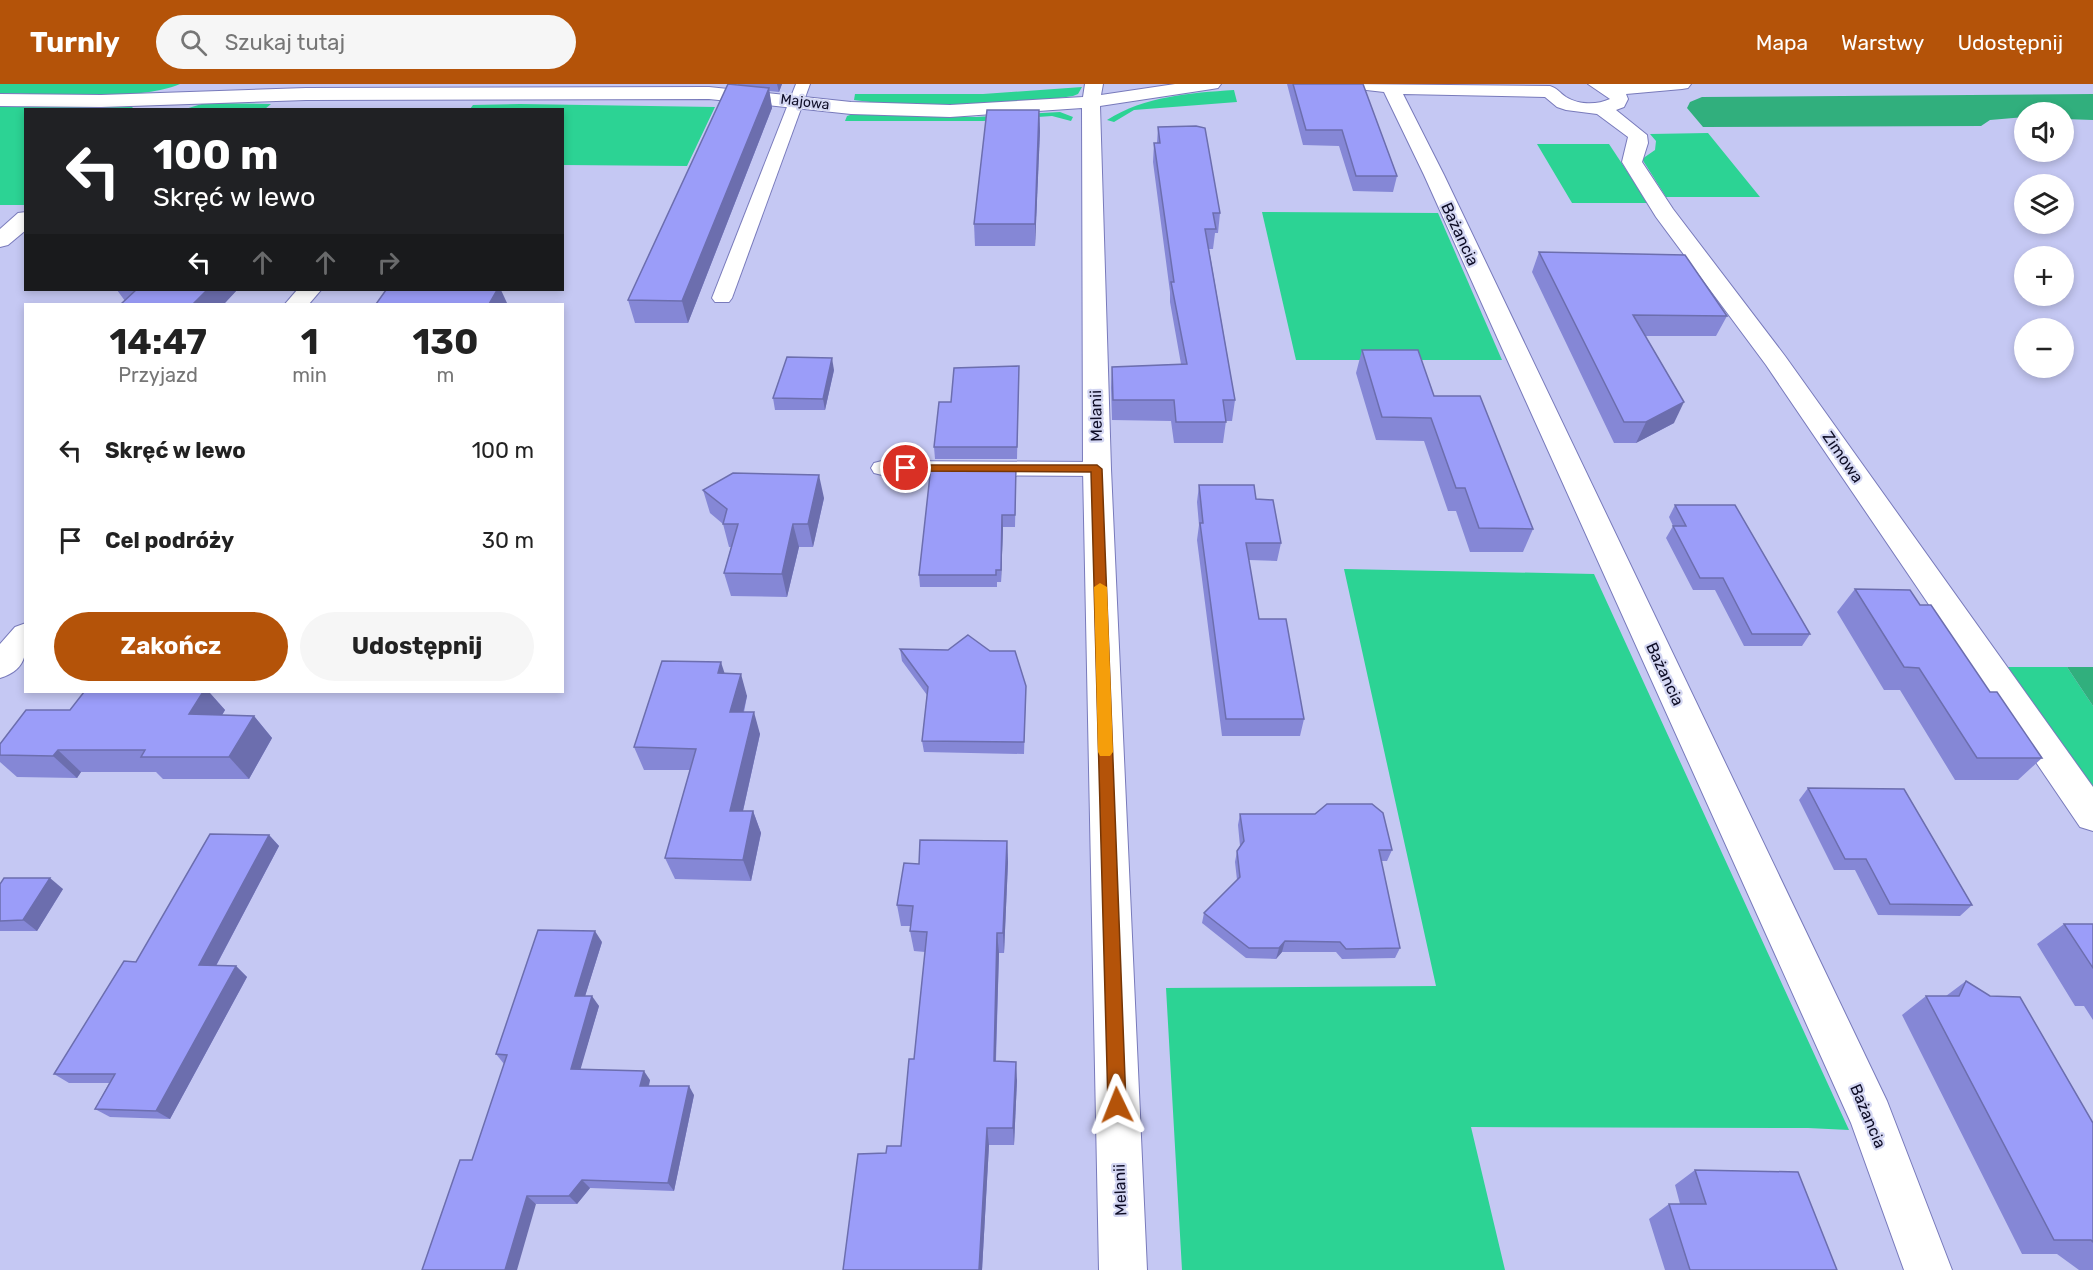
<!DOCTYPE html>
<html lang="pl">
<head>
<meta charset="utf-8">
<style>
  :root { --surface:#fff; --page:#f6f6f6; --text:#222; --muted:#767676; --accent:#b45309 }
  body { margin:0; font-family:Rubik,sans-serif; background:var(--page); color:var(--text); height:100vh; display:flex; flex-direction:column; font-size:22px; white-space:nowrap }
  * { box-sizing:border-box; margin:0 }
  p { font-size:20px; color:var(--muted) }
  .icon { flex:none; width:33px; height:33px; fill:none; stroke:currentColor; stroke-width:2; stroke-linecap:round; stroke-linejoin:round }
  .map { position:relative; flex:1; overflow:hidden }
  .panel { position:absolute; left:24px; top:219px; width:540px; height:390px; display:flex; flex-direction:column; background:var(--surface); border-radius:0px; box-shadow:0 3px 9px #0003 }
  .panel>* { flex:none }
  .top-card { position:absolute; left:24px; top:24px; width:540px; height:183px; border-radius:0px; box-shadow:0 3px 9px #0003; background:#202124; color:#fff; overflow:hidden }
  .buttons { position:absolute; left:2014px; top:18px; display:grid; gap:12px }
  .buttons a { display:grid; place-items:center; width:60px; height:60px; border-radius:50%; background:var(--surface); box-shadow:0 3px 9px #0003; font-size:30px }
  .pin { position:absolute; display:grid; place-items:center; width:51px; height:51px; color:#fff; margin:-26px; border:3px solid #fff; border-radius:50%; box-shadow:0 2px 6px #0007 }
  .me { position:absolute; width:66px; margin:-33px; rotate:358deg; stroke-linejoin:round; filter:drop-shadow(0 0 4px #0008) }
  .turn { display:flex; align-items:center; gap:21px; height:126px; padding:0 30px; font-size:27px }
  .turn .icon { width:78px; height:78px; stroke-width:2.5 }
  .turn b { display:block; font-size:42px; line-height:51px }
  .lanes { display:flex; align-items:center; height:57px; padding:0 30px; background:#0003; justify-content:center; gap:30px; direction:ltr }
  .lanes .off { opacity:.35 }
  .eta { display:flex; justify-content:space-evenly; align-items:center; height:102px; text-align:center }
  .eta b { font-size:36px; font-weight:700; line-height:42px }
  .cta { display:flex; gap:12px; margin-top:auto; padding:12px 30px }
  .cta a { flex:1; height:69px; border-radius:36px; background:var(--accent); color:#fff; font-size:24px; font-weight:700; line-height:69px; text-align:center }
  .cta a+a { background:var(--page); color:var(--text) }
  ul { padding:0; list-style:none }
  li { display:flex; align-items:center; gap:18px; height:90px; padding:0 30px }
  li div { flex:1 }
  li b { display:block; font-size:22px }
  li em { font-style:normal }
  header { display:flex; align-items:center; gap:36px; box-sizing:border-box; height:84px; padding:0 30px; background:var(--accent); color:#fff }
  header strong { font-size:28px }
  nav { display:flex; gap:33px; margin-inline-start:auto; font-size:21px }
  .search { width:420px; height:54px; background:var(--page); display:flex; align-items:center; gap:15px; box-sizing:border-box; padding:0 21px; border-radius:33px; color:var(--muted); font-size:22px }
  .map>svg:first-child { display:block }
  .green { fill:#2cd394 }
  .forest { fill:#31af7d }
  .lines { fill:none; stroke-linecap:round; stroke-linejoin:round }
  .service-casing { stroke:#787abb; stroke-width:2 }
  .minor-casing { stroke:#787abb; stroke-width:2 }
  .service { fill:#fff; fill-rule:evenodd }
  .minor { fill:#fff; fill-rule:evenodd }
  .wall { fill:#8587d6 }
  .shaded-wall { fill:#6c6eae }
  .building { fill:#9b9df9; stroke:#6c6eae; stroke-width:1.5 }
  .route { fill:#b45309; stroke:#753606; stroke-width:1.5 }
  .slow { fill:#f59e0b }
  .labels { text-anchor:middle; dominant-baseline:central; stroke-width:4.5; stroke-linejoin:round; paint-order:stroke }
  .far-street-label { font-size:14px; fill:#0e0d26; stroke:#d4d7f3 }
  .street-label { font-size:16px; fill:#0e0d26; stroke:#d4d7f3 }
</style>
</head>
<body>
<header>
<strong>Turnly</strong>
<div class="search"><svg class="icon" aria-label="search" viewBox="0 0 24 24"><circle cx="10" cy="10" r="6"/><path d="M15 15l6 6"/></svg>Szukaj tutaj</div>
<nav><a>Mapa</a><a>Warstwy</a><a>Udostępnij</a></nav>
</header>
<div class="map">
<svg width="2093" height="1186" viewBox="0 0 2093 1186">
  <rect width="100%" height="100%" fill="#c5c8f3"/>
  <!-- green -->
  <g class="green">
    <path d="M0,0H180C137,18 49,10 0,9Z"/>
    <path d="M1082,3L1078,10L1073,12C1003,23 925,26 854,16L855,10H983Z"/>
    <path d="M1234,6L1237,18L1134,26L1114,38L1107,36C1145,12 1190,9 1234,6Z"/>
    <polygon points="205,19 271,20 265,25 182,26"/>
    <polygon points="520,20 715,23 687,82 563,81 562,26 470,25 473,21"/>
    <polygon points="0,23 132,23 134,25 26,26 25,121 0,121"/>
    <polygon points="1060,28 1073,33 1071,37 1052,32 983,37 845,37 847,32 856,29 976,33"/>
    <polygon points="1708,49 1760,113 1666,113 1642,75 1655,66 1656,57 1650,50"/>
    <polygon points="1537,60 1609,60 1648,119 1572,119"/>
    <polygon points="1262,128 1438,129 1502,276 1296,276"/>
    <polygon points="1344,485 1594,490 1849,1046 1808,1044 1471,1043 1505,1186 1182,1186 1166,904 1436,902"/>
    <polygon points="2007,583 2067,583 2093,622 2093,704"/>
  </g>
  <!-- forest -->
  <g class="forest">
    <polygon points="2093,10 2093,36 2064,35 2064,28 2025,28 2025,33 1990,36 1981,42 1703,43 1687,24 1690,18 1702,13"/>
    <polygon points="2067,583 2093,583 2093,622"/>
  </g>
  <g class="lines">
    <!-- service casing -->
    <g class="service-casing">
      <g id="service">
        <polygon points="796,0 810,0 732,214 729,218 715,218 712,214"/>
        <polygon points="882,377 1097,378 1105,380 1108,385 1105,390 1097,392 882,391 874,389 871,384 874,379"/>
      </g>
    </g>
    <!-- minor casing -->
    <g class="minor-casing">
      <g id="minor">
        <polygon points="1085,0 1103,0 1101,11 1175,0 1221,0 1218,4 1212,5 1100,22 1111,385 1147,1186 1099,1186 1083,385 1082,24 950,33 851,30 709,15 306,16 101,23 0,22 0,10 101,11 306,4 709,3 851,18 950,21 1083,13"/>
        <path d="M1346,0L1550,2C1557,4 1560,9 1566,13C1579,21 1597,21 1610,15L1588,0H1691L1688,4L1682,5L1626,10L1628,15L1624,23L1616,26L1647,51L1648,59L1642,78L1673,125L1785,272L2093,703V747L2080,743L1766,281L1656,133L1622,78L1628,53L1597,30L1566,26L1557,23L1545,13L1403,10L1444,91L1887,1017L1952,1186H1904L1851,1039L1424,91L1384,8L1349,4Z"/>
        <polygon points="26,128 26,146 8,161 0,163 0,145 18,129"/>
        <polygon points="297,206 321,206 309,220 285,220"/>
        <path d="M26,539C26,565 30,585 0,594V560L15,543Z"/>
      </g>
    </g>
    <!-- service -->
    <use href="#service" class="service"/>
    <!-- minor -->
    <use href="#minor" class="minor"/>
  </g>
  <!-- wall -->
  <g class="wall">
    <polygon points="738,0 782,0 779,8 769,7 772,24 688,239 635,239 628,216"/>
    <polygon points="1287,0 1363,0 1397,92 1393,108 1353,107 1339,62 1303,61"/>
    <polygon points="1039,26 1040,47 1035,162 975,162 974,140"/>
    <polygon points="1158,43 1220,129 1218,149 1215,149 1213,165 1209,165 1235,316 1232,337 1226,337 1223,359 1174,359 1171,337 1112,336 1111,304 1112,283 1181,280 1170,218 1170,208 1153,78 1154,59 1157,59"/>
    <polygon points="1539,168 1727,232 1716,252 1646,252 1674,339 1636,359 1614,359 1532,188"/>
    <polygon points="117,206 237,206 224,220 121,220 125,217"/>
    <polygon points="1362,266 1434,312 1533,445 1523,468 1470,468 1456,427 1448,427 1424,357 1376,356 1356,289"/>
    <polygon points="1019,282 1017,375 935,375 934,363 951,318"/>
    <polygon points="834,286 825,326 775,326 773,314"/>
    <polygon points="1016,394 1015,443 1003,443 1001,498 997,498 997,503 920,503 919,491"/>
    <polygon points="1199,401 1256,415 1281,459 1277,477 1249,476 1259,535 1304,635 1300,652 1222,652 1197,456 1199,441 1197,418"/>
    <polygon points="703,406 824,414 813,463 799,463 787,513 731,512 724,489 731,463 729,463 723,440 710,429"/>
    <polygon points="1675,421 1810,550 1802,562 1744,562 1715,506 1693,506 1666,454 1673,442 1669,433"/>
    <polygon points="1855,505 1920,521 2042,674 2018,696 1955,696 1900,606 1884,606 1837,528"/>
    <polygon points="900,565 1026,602 1024,670 924,668 922,657 927,611 902,577"/>
    <polygon points="725,589 747,612 744,628 760,650 743,727 753,727 761,749 751,797 675,795 665,774 690,686 644,686 634,663"/>
    <polygon points="84,608 209,608 225,626 222,631 254,632 272,654 249,695 163,695 156,688 81,688 77,694 17,693 0,678 0,660 70,626"/>
    <polygon points="1808,704 1972,821 1960,832 1878,831 1855,786 1834,786 1799,716"/>
    <polygon points="1240,730 1392,766 1387,777 1381,777 1400,864 1395,874 1342,875 1336,868 1282,868 1276,875 1246,874 1202,839 1204,829 1237,796 1235,778 1237,767 1240,762 1238,741"/>
    <polygon points="269,751 279,762 216,882 236,882 247,893 170,1035 110,1033 95,1025 109,999 69,999 54,990 136,878"/>
    <polygon points="1007,757 1008,778 1004,869 999,869 996,977 1017,996 1014,1061 989,1061 982,1186 843,1186 886,1069 901,1062 914,975 925,868 914,867 910,847 911,842 901,842 897,821 919,780"/>
    <polygon points="0,800 63,805 37,847 0,847"/>
    <polygon points="2064,840 2093,840 2093,936 2084,922 2075,922 2037,860"/>
    <polygon points="602,858 585,912 599,922 580,985 650,996 649,1002 694,1011 674,1107 590,1104 577,1120 536,1120 472,1076 504,980 496,970"/>
    <polygon points="1966,897 1990,912 2093,1039 2093,1186 2079,1186 2057,1170 2022,1170 1902,931 1926,912 1946,912"/>
    <polygon points="1695,1086 1837,1186 1665,1186 1649,1135 1669,1120 1680,1120 1675,1101"/>
  </g>
  <!-- shaded-wall -->
  <g class="shaded-wall">
    <polygon points="777,0 782,0 779,8"/>
    <polygon points="769,4 772,24 688,239 682,217"/>
    <polygon points="1039,26 1040,47 1035,162 1035,140"/>
    <polygon points="207,206 237,206 224,220 193,220"/>
    <polygon points="497,206 501,206 507,219 506,220 489,220"/>
    <polygon points="832,274 834,286 825,326 823,315"/>
    <polygon points="1684,318 1674,339 1636,359 1646,338"/>
    <polygon points="819,391 824,414 813,463 808,440"/>
    <polygon points="1002,431 1003,443 1001,498 1001,486"/>
    <polygon points="793,440 799,463 787,513 782,490"/>
    <polygon points="721,578 728,600 718,589"/>
    <polygon points="741,590 747,612 738,650 730,628"/>
    <polygon points="203,608 209,608 225,626 209,653 189,630"/>
    <polygon points="754,628 760,650 738,749 730,727"/>
    <polygon points="254,632 272,654 249,695 229,673"/>
    <polygon points="58,666 81,688 77,694 53,672"/>
    <polygon points="753,727 761,749 751,797 743,776"/>
    <polygon points="269,751 279,762 211,891 199,881"/>
    <polygon points="1007,757 1008,778 1004,869 1003,849"/>
    <polygon points="50,794 63,805 37,847 23,836"/>
    <polygon points="595,847 602,858 582,922 575,912"/>
    <polygon points="997,849 999,869 995,995 994,977"/>
    <polygon points="1285,857 1282,868 1276,875 1279,864"/>
    <polygon points="236,882 247,893 170,1035 156,1027"/>
    <polygon points="592,912 599,922 578,994 571,985"/>
    <polygon points="1016,978 1017,996 1014,1061 1013,1044"/>
    <polygon points="644,987 650,996 646,1011 640,1002"/>
    <polygon points="689,1002 694,1011 674,1107 668,1099"/>
    <polygon points="987,1044 989,1061 982,1186 979,1186"/>
    <polygon points="582,1096 590,1104 577,1120 569,1112"/>
    <polygon points="527,1112 536,1120 517,1186 505,1186"/>
  </g>
  <!-- building -->
  <g class="building">
    <polygon points="728,0 769,4 682,217 628,216"/>
    <polygon points="1293,0 1363,0 1397,92 1356,92 1342,46 1306,46"/>
    <polygon points="987,26 1039,26 1035,140 974,140"/>
    <polygon points="1196,42 1205,44 1220,129 1213,129 1216,145 1205,145 1235,316 1223,316 1226,338 1176,338 1174,316 1113,316 1112,283 1187,280 1171,198 1174,198 1154,59 1160,59 1158,43"/>
    <polygon points="1539,168 1685,171 1727,232 1633,231 1684,318 1646,338 1624,338"/>
    <polygon points="136,206 207,206 193,220 121,220"/>
    <polygon points="386,206 497,206 489,220 376,220"/>
    <polygon points="1362,266 1418,266 1434,312 1480,312 1533,445 1479,444 1465,404 1456,404 1431,334 1382,333"/>
    <polygon points="787,273 832,274 823,315 773,314"/>
    <polygon points="1019,282 1017,363 934,363 939,318 951,318 954,284"/>
    <polygon points="931,382 1016,382 1015,431 1002,431 1001,486 996,486 996,491 919,491"/>
    <polygon points="733,389 819,391 808,440 793,440 782,490 724,489 738,440 723,440 727,425 703,406"/>
    <polygon points="1199,401 1254,401 1256,415 1273,416 1281,459 1246,459 1259,535 1286,535 1304,635 1226,635 1200,439 1203,439"/>
    <polygon points="1675,421 1735,421 1810,550 1752,550 1723,494 1700,494 1673,442 1686,442"/>
    <polygon points="1855,505 1910,506 1920,521 1931,521 1990,608 1997,608 2042,674 1977,674 1919,584 1904,583"/>
    <polygon points="968,551 990,567 1015,567 1026,602 1024,658 922,657 928,603 900,565 948,566"/>
    <polygon points="662,577 721,578 718,589 741,590 730,628 754,628 730,727 753,727 743,776 665,774 696,665 634,663"/>
    <polygon points="84,608 203,608 189,630 254,632 229,673 141,673 145,666 58,666 53,672 0,671 0,660 26,626 70,626"/>
    <polygon points="1808,704 1904,705 1972,821 1890,820 1866,775 1845,775"/>
    <polygon points="1327,720 1372,720 1383,729 1392,766 1379,766 1400,864 1346,865 1340,858 1285,857 1279,864 1249,864 1204,829 1240,793 1237,767 1244,757 1240,730 1315,730"/>
    <polygon points="210,750 269,751 199,881 236,882 156,1027 95,1025 115,990 54,990 124,877 136,878"/>
    <polygon points="920,756 1007,757 1003,849 997,849 994,977 1016,978 1013,1044 987,1044 979,1186 843,1186 858,1070 886,1069 887,1062 901,1062 909,975 914,975 927,848 910,847 913,822 897,821 904,779 919,780"/>
    <polygon points="4,794 50,794 23,836 0,837 0,800"/>
    <polygon points="2064,840 2093,840 2093,884"/>
    <polygon points="538,846 595,847 575,912 592,912 571,985 644,987 640,1002 689,1002 668,1099 582,1096 569,1112 527,1112 505,1186 422,1186 460,1076 472,1076 507,971 496,970"/>
    <polygon points="1966,897 1990,912 2020,913 2093,1039 2093,1158 2091,1156 2054,1156 1926,912 1959,912"/>
    <polygon points="1695,1086 1798,1088 1837,1186 1690,1186 1669,1120 1706,1120"/>
  </g>
  <!-- route -->
  <polygon class="route" points="906,381 1097,381 1102,385 1126,1021 1124,1027 1117,1030 1111,1027 1108,1021 1091,388 902,387 902,382"/>
  <!-- slow -->
  <polygon class="slow" points="1100,499 1107,503 1113,668 1110,672 1100,672 1098,668 1094,503"/>
  <g class="labels">
    <!-- far-street labels -->
    <g class="far-street-label">
      <text transform="translate(805 18) rotate(7)">Majowa</text>
    </g>
    <!-- street labels -->
    <g class="street-label">
      <text transform="translate(1460 150) rotate(65)">Bażancia</text>
      <text transform="translate(1096 332) rotate(-91)">Melanii</text>
      <text transform="translate(1843 373) rotate(55)">Zimowa</text>
      <text transform="translate(1665 590) rotate(65)">Bażancia</text>
      <text transform="translate(1868 1032) rotate(67)">Bażancia</text>
      <text transform="translate(1120 1106) rotate(-92)">Melanii</text>
    </g>
  </g>
</svg>
<div class="buttons">
<a><svg class="icon" aria-label="sound" viewBox="0 0 24 24"><path d="M4 9h4l5-4v14l-5-4H4zM17 9q2 3 0 6"/></svg></a>
<a><svg class="icon" aria-label="layers" viewBox="0 0 24 24"><path d="M12 4l9 5-9 5-9-5zM3 14l9 5 9-5"/></svg></a>
<a>+</a>
<a>−</a>
</div>
<div class="pin" style="left:906px;top:384px;background:#d93025"><svg class="icon" aria-label="arrive" viewBox="0 0 24 24"><path d="M6 21V4h12l-3 4 3 4H6"/></svg></div>
<svg class="me" style="left:1117px;top:1021px" viewBox="-20 -20 40 40"><path d="M0-17L14 15 0 8-14 15z" fill="#b45309" stroke="#fff" stroke-width="4"/></svg>
<div class="top-card">
<div class="turn"><svg class="icon" aria-label="left" viewBox="0 0 24 24"><path d="M17 20v-9H6M10 6l-5 5 5 5"/></svg><div><b>100 m</b>Skręć w lewo</div></div>
<div class="lanes"><svg class="icon" aria-label="left" viewBox="0 0 24 24"><path d="M17 20v-9H6M10 6l-5 5 5 5"/></svg><svg class="icon off" aria-label="ahead" viewBox="0 0 24 24"><path d="M12 20V5M6 11l6-6 6 6"/></svg><svg class="icon off" aria-label="ahead" viewBox="0 0 24 24"><path d="M12 20V5M6 11l6-6 6 6"/></svg><svg class="icon off" aria-label="right" viewBox="0 0 24 24"><path d="M7 20v-9h11M14 6l5 5-5 5"/></svg></div>
</div>
<section class="panel">
<div class="eta">
<div><b>14:47</b><p>Przyjazd</p></div>
<div><b>1</b><p>min</p></div>
<div><b>130</b><p>m</p></div>
</div>
<ul>
<li><svg class="icon" aria-label="left" viewBox="0 0 24 24"><path d="M17 20v-9H6M10 6l-5 5 5 5"/></svg><div><b>Skręć w lewo</b></div><em>100 m</em></li>
<li><svg class="icon" aria-label="arrive" viewBox="0 0 24 24"><path d="M6 21V4h12l-3 4 3 4H6"/></svg><div><b>Cel podróży</b></div><em>30 m</em></li>
</ul>
<div class="cta"><a>Zakończ</a><a>Udostępnij</a></div>
</section>
</div>
</body>
</html>
